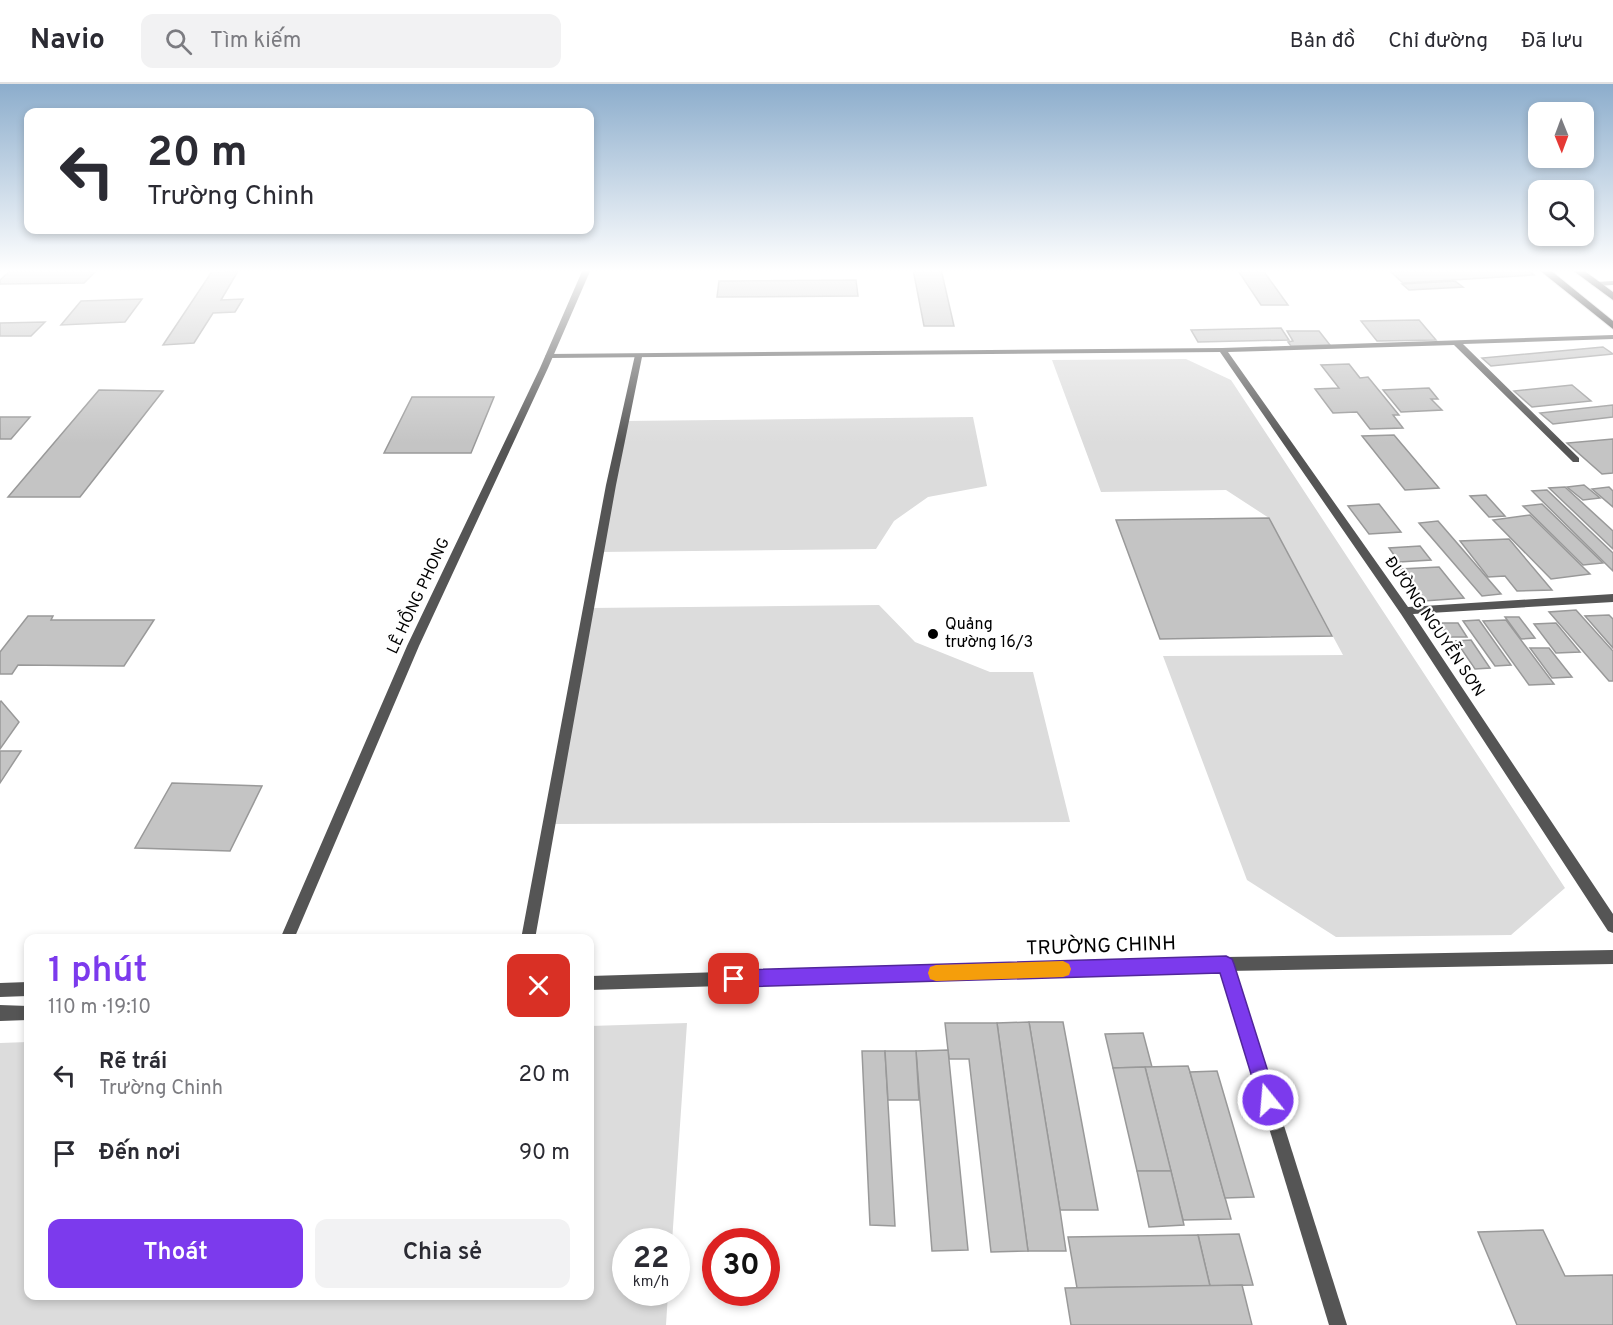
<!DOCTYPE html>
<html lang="vi">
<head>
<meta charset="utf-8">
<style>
  :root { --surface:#fff; --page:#f2f2f3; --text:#2b2b33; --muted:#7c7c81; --line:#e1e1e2; --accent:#7c3aed }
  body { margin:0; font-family:Overpass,sans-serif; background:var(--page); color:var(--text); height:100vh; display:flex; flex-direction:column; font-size:22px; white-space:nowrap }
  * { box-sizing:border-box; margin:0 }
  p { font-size:20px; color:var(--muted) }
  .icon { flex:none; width:33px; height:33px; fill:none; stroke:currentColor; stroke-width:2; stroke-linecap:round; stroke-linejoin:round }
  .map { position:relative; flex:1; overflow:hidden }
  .panel { position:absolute; left:24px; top:850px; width:570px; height:366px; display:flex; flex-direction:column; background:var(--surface); border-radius:12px; box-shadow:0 3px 9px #0003 }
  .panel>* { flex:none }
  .guide { position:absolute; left:24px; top:24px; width:570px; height:126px; border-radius:12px; box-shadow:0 3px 9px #0003; background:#fff; color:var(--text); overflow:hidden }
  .needle { width:39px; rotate:179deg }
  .tools { position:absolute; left:1528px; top:18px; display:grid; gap:12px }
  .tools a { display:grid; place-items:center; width:66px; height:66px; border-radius:12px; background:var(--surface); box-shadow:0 3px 9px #0003; font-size:30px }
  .speed { position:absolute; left:612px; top:1144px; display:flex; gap:12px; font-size:30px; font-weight:700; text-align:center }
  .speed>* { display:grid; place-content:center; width:78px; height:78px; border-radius:50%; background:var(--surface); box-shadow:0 3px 9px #0003; line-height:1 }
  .speed small { font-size:15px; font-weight:400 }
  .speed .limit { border:9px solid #d22; background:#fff; color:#111 }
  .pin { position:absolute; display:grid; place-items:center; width:51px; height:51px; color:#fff; margin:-26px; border-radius:12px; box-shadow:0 3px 9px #0006 }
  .me { position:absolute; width:66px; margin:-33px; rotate:343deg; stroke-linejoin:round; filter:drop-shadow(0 0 4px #0008) }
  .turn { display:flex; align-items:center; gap:21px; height:126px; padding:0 24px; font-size:27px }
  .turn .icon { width:78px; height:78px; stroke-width:2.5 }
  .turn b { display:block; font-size:42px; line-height:51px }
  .round { display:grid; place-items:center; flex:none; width:63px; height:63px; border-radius:12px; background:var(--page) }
  .summary { display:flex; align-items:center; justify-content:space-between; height:102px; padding:0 24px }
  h1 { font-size:36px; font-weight:600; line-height:45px; color:var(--accent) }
  .action { display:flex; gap:12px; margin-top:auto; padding:12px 24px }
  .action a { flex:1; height:69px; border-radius:12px; background:var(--accent); color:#fff; font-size:24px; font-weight:600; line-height:69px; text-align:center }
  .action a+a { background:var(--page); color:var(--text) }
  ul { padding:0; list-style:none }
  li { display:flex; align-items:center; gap:18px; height:78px; padding:0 24px }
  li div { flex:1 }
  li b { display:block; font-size:22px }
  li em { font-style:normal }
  header { display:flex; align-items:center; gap:36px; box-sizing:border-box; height:84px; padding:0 30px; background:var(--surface); border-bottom:2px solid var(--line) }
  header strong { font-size:28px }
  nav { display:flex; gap:33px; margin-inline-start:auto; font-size:21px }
  .search { width:420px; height:54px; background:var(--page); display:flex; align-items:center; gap:15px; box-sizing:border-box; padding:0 21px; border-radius:12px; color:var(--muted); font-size:22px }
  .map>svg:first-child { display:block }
  .green { fill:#dcdcdc }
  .building { fill:#c4c4c4; stroke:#999; stroke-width:1.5 }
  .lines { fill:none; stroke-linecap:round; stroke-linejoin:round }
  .primary-casing { stroke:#dbdbdb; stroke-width:2 }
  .pedestrian { fill:#555; fill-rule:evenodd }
  .minor { fill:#555; fill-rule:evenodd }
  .tertiary { fill:#555; fill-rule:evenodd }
  .primary { fill:#000; fill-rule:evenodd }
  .route { fill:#7c3aed; stroke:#51269a; stroke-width:1.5 }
  .slow { fill:#f59e0b }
  .poi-dot { fill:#000; stroke:#fff; stroke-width:2 }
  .labels { text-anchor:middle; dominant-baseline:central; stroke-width:4.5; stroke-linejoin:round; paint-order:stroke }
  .street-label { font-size:16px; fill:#000; stroke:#fff }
  .poi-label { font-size:16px; fill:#000; stroke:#fff; text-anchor:start }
  .near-street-label { font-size:20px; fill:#000; stroke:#fff }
</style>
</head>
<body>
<header>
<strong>Navio</strong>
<div class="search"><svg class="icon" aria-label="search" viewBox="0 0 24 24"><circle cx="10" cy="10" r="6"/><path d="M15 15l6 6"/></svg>Tìm kiếm</div>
<nav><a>Bản đồ</a><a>Chỉ đường</a><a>Đã lưu</a></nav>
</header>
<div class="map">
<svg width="1613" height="1241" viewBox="0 0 1613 1241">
  <rect width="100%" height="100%" fill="#fff"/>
  <!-- green -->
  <g class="green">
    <polygon points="1186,275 1231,296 1565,804 1511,851 1336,853 1247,796 1163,572 1343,571 1269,434 1226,406 1101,408 1052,276"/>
    <polygon points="973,333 987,402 928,413 894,437 876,465 599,468 624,337"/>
    <polygon points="879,521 915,558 990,588 1033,588 1070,738 551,740 589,524"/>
    <polygon points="687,939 672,1158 626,1158 626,1209 668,1209 666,1241 0,1241 0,959 28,958 28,1212 590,1212 590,942"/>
  </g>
  <!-- building -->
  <g class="building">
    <polygon points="87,185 98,185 84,199 0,200 0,196 10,187"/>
    <polygon points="913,185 941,185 954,242 924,242"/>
    <polygon points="1237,185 1262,185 1288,221 1261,221"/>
    <polygon points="1425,185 1526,185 1534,191 1403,199 1391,188"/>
    <polygon points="238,187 221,216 243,215 235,228 213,229 194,259 163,261 211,189"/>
    <polygon points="856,196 858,212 717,213 719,197"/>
    <polygon points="1455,197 1463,203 1409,206 1402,200"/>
    <polygon points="142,215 125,238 61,241 81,217"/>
    <polygon points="1419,236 1436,256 1377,257 1361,237"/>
    <polygon points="45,238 31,252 0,252 0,239"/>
    <polygon points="1281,244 1289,256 1198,258 1191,246"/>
    <polygon points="1287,247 1319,247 1330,261 1291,262 1288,258 1293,257"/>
    <polygon points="1603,263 1613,270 1491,282 1482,274"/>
    <polygon points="1349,280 1360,294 1368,293 1399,331 1393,331 1403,344 1370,345 1357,328 1333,329 1315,305 1339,304 1321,281"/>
    <polygon points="1572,301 1591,317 1532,323 1514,307"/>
    <polygon points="1429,304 1438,315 1431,315 1442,326 1401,328 1383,306"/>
    <polygon points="99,306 163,307 80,413 8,413"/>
    <polygon points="412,313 494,313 471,369 384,369"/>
    <polygon points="1613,321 1613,333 1553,340 1540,329"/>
    <polygon points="0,333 30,333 11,355 0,355"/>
    <polygon points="1394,351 1439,404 1405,406 1362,352"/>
    <polygon points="1613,355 1613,389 1602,390 1567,359"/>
    <polygon points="1584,401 1600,414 1583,416 1567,403"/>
    <polygon points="1565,403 1613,447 1613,465 1549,404"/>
    <polygon points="1609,403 1613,407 1613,423 1592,405"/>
    <polygon points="1547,406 1613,469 1613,487 1532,407"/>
    <polygon points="1486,411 1505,432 1489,433 1470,412"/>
    <polygon points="1379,420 1401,448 1369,450 1348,422"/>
    <polygon points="1542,420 1603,479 1583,481 1523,422"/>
    <polygon points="1530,431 1590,490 1551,495 1493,436"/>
    <polygon points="1269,434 1332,552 1160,555 1116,436"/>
    <polygon points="1438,437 1501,510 1482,512 1419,439"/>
    <polygon points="1509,455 1552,506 1517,507 1505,492 1488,493 1460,457"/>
    <polygon points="1420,462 1431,476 1399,478 1389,464"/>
    <polygon points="1439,483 1464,514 1424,517 1400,485"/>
    <polygon points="1576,526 1613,567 1613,597 1609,597 1549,528"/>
    <polygon points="1609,531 1613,535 1613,564 1585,532"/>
    <polygon points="28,532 53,532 51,536 154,536 124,582 18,581 12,590 0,590 0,568"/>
    <polygon points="1505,533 1519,533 1535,554 1521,555"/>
    <polygon points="1479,536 1511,581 1495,582 1463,537"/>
    <polygon points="1506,536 1554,600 1529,601 1483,537"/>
    <polygon points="1439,539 1458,539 1467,553 1449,553"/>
    <polygon points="1556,539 1580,568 1556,569 1534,540"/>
    <polygon points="1471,556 1490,584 1475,585 1456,557"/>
    <polygon points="1530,564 1549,564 1572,593 1552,594"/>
    <polygon points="1,617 19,638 0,665 0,618"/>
    <polygon points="0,667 21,667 0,699"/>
    <polygon points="172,699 262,702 230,767 135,764"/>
    <polygon points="1029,938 1063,938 1098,1126 1060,1126"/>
    <polygon points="1029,938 1060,1126 1066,1167 1028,1167 997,939"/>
    <polygon points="945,939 997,939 1028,1167 991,1168 969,975 949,975"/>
    <polygon points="1143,949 1152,983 1113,984 1105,950"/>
    <polygon points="948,966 968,1166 932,1167 916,967"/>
    <polygon points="862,967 885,967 895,1142 870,1141"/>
    <polygon points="885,967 916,967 919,1016 888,1016"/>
    <polygon points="1188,982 1190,988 1231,1135 1183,1136 1145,983"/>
    <polygon points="1145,983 1171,1087 1137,1087 1113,984"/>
    <polygon points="1217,987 1254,1113 1225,1114 1190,988"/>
    <polygon points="1137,1087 1171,1087 1184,1141 1149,1143"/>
    <polygon points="1543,1146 1565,1192 1613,1191 1613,1241 1517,1241 1478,1148"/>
    <polygon points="1239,1150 1253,1201 1210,1202 1198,1151"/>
    <polygon points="1198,1151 1210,1202 1077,1204 1068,1153"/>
    <polygon points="1242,1201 1252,1241 1071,1241 1065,1204"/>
  </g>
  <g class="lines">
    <!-- primary casing -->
    <g class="primary-casing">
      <g id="primary">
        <polygon points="1538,185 1549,185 1613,237 1613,245"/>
        <polygon points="1571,185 1582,185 1613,208 1613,216"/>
      </g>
    </g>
    <!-- pedestrian -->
    <polygon class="pedestrian" points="635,271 642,273 616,401 535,855 521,855 606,401"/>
    <!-- minor -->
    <g class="minor">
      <polygon points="1613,197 1613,201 1595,202 1591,200 1595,198"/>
      <polygon points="1613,251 1613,255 1463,260 1579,374 1579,378 1573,378 1454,261 1228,268 1408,523 1613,510 1613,518 1413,530 1613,830 1613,849 1608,847 1401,530 1220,268 549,274 545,272 549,270 1222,264"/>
      <polygon points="1226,873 1231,875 1233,880 1347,1241 1329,1241 1219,880 1221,875"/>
    </g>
    <!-- tertiary -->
    <g class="tertiary">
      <polygon points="583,185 591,185 548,284 419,562 294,855 280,855 407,562 540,284"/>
      <polygon points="1613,866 1613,880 1226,887 590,906 590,892 1226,873"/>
      <polygon points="28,898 28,912 0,913 0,899"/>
      <polygon points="0,921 28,922 28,936 0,937"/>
    </g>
    <!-- primary -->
    <use href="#primary" class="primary"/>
  </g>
  <!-- sky -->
  <linearGradient id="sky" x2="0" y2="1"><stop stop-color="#8cadcc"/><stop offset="0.52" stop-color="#fff"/><stop offset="1" stop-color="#fff" stop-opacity="0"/></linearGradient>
  <rect width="1613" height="359" fill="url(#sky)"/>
  <!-- route -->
  <polygon class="route" points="1226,872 1232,875 1234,880 1277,1016 1274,1022 1268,1025 1261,1022 1259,1016 1220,889 734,903 728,900 725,895 728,889 734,886"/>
  <!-- slow -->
  <polygon class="slow" points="1063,877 1069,880 1071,885 1069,891 1063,893 936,897 930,895 928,889 930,883 936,881"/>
  <!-- markers -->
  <circle class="poi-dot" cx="933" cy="550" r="6"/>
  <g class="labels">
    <!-- street labels -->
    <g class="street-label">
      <text transform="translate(419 512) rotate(-65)">LÊ HỒNG PHONG</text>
      <text transform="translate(1434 543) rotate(56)">ĐƯỜNG NGUYỄN SƠN</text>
    </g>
    <!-- poi labels -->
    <g class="poi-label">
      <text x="945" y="541">Quảng<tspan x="945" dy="18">trường 16/3</tspan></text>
    </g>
    <!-- near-street labels -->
    <g class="near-street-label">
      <text transform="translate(1101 863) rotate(-2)">TRƯỜNG CHINH</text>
    </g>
  </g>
</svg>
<div class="tools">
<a><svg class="needle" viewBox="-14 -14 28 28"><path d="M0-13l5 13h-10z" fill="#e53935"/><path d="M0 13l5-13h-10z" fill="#7c7c81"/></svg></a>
<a><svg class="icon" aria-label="search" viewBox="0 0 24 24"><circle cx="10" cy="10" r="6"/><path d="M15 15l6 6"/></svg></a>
</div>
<div class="speed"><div>22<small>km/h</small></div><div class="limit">30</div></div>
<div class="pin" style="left:734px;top:895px;background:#d93025"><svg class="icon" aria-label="arrive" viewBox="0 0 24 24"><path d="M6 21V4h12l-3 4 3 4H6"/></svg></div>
<svg class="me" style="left:1268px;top:1016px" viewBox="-20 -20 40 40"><circle r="17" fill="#7c3aed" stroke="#fff" stroke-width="3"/><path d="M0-11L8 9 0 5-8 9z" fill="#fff"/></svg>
<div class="guide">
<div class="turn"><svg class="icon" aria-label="left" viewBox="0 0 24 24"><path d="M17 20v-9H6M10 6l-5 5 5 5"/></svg><div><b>20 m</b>Trường Chinh</div></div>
</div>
<section class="panel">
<div class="summary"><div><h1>1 phút</h1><p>110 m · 19:10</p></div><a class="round" style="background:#d93025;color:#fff"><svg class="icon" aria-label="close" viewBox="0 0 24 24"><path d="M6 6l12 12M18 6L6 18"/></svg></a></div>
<ul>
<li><svg class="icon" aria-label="left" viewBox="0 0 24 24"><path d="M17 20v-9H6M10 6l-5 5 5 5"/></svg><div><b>Rẽ trái</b><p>Trường Chinh</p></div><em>20 m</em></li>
<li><svg class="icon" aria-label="arrive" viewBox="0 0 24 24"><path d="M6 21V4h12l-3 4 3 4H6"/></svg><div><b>Đến nơi</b></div><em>90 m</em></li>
</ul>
<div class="action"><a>Thoát</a><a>Chia sẻ</a></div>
</section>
</div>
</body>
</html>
